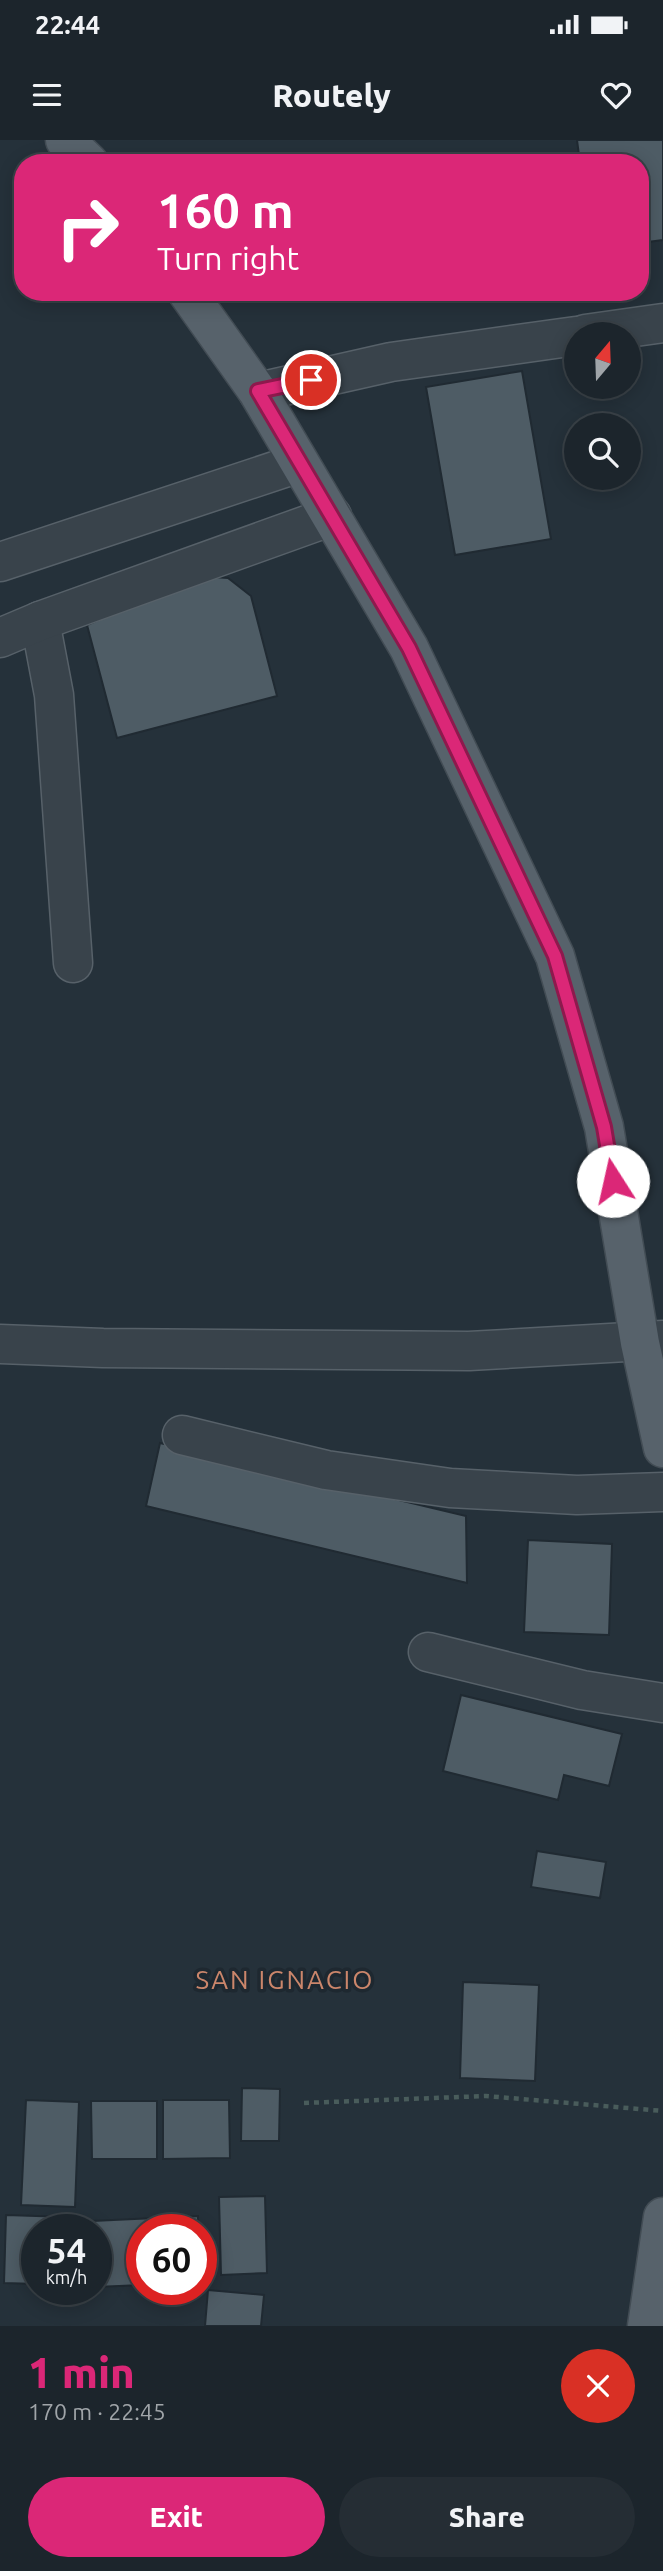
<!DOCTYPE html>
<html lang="en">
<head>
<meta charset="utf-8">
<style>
  :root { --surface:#1c252c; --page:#252d34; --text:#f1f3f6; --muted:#a0a5a9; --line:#3a4248; --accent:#db2777 }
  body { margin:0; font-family:Ubuntu,sans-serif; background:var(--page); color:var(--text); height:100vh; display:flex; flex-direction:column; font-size:26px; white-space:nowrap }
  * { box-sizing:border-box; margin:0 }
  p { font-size:23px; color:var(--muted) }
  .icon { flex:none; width:38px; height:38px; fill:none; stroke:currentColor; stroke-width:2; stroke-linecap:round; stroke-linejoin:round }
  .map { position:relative; height:2186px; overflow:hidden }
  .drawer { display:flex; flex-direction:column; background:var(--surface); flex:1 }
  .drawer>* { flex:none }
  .guide { position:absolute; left:14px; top:14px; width:635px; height:147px; border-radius:28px; box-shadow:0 4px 18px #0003,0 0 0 2px var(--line); background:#db2777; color:#fff; overflow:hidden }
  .needle { width:46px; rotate:19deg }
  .fabs { position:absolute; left:564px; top:182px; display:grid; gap:14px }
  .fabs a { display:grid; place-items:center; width:77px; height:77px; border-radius:50%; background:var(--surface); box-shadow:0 4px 18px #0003,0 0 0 2px var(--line); font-size:35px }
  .speed { position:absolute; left:21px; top:2074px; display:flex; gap:14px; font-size:35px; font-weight:700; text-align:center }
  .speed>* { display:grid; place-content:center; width:91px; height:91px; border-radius:50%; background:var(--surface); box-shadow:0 4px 18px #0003,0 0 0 2px var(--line); line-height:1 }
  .speed small { font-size:18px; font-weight:400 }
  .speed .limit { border:10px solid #d22; background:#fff; color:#111 }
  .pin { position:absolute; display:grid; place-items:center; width:60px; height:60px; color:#fff; margin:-30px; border:4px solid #fff; border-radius:50%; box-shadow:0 2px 7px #0007 }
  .me { position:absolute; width:77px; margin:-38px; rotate:350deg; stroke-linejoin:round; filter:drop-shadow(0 0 5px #0008) }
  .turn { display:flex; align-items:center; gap:24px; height:147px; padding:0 28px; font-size:32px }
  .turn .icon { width:91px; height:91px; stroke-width:2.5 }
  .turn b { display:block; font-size:49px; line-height:60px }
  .round { display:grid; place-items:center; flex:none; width:74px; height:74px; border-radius:37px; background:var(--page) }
  .headline { display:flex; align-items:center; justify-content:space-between; height:119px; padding:0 28px }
  h1 { font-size:42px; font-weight:800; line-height:52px; color:var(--accent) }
  .primary-button { display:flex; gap:14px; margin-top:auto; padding:14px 28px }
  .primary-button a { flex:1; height:80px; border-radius:42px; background:var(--accent); color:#fff; font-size:28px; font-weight:800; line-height:80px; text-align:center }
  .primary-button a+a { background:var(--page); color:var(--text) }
  .status { display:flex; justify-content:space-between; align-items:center; height:49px; padding:0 35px; background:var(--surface); direction:ltr }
  .status svg { height:19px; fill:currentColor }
  header { display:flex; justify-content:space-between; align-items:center; height:91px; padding:0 28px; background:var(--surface); font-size:32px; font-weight:800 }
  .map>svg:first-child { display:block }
  .building { fill:#4e5c65; stroke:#202a32; stroke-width:2 }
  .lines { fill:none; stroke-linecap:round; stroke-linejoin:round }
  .minor-casing { stroke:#576169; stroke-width:41 }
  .major-casing { stroke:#424c54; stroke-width:41 }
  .path { stroke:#495c5b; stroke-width:4.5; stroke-dasharray:5 5; stroke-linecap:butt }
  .minor { stroke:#39434b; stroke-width:38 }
  .major { stroke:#57626b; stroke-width:38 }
  .route-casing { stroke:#8e194d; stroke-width:18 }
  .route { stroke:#db2777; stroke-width:12 }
  .labels { text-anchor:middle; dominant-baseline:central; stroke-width:7; stroke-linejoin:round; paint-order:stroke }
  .quarter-label { font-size:26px; letter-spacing:2px; fill:#cb866b; stroke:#1e2830 }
</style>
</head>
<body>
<div class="status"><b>22:44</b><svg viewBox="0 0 49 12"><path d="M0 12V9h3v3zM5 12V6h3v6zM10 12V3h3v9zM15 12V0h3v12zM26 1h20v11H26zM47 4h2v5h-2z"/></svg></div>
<header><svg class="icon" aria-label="menu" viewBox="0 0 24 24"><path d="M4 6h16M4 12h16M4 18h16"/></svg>Routely<svg class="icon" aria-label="heart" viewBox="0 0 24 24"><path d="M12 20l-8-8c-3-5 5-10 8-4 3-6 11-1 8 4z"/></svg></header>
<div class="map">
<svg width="663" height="2186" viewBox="0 0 663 2186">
  <rect width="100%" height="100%" fill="#25313a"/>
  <!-- building -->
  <g class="building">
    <polygon points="577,0 663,0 663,100 640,103 640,23 580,23"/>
    <polygon points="522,231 551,399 455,415 426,247"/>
    <polygon points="198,436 228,438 251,456 277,556 117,598 87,485"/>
    <polygon points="160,1303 466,1376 467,1443 146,1366"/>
    <polygon points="528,1400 612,1404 609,1495 524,1492"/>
    <polygon points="461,1555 622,1594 609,1646 564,1635 558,1660 443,1631"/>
    <polygon points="537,1711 606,1722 600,1758 531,1747"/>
    <polygon points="463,1842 539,1845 535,1941 460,1938"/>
    <polygon points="242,1948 280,1949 279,2001 241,2001"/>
    <polygon points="26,1960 79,1962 75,2067 21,2065"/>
    <polygon points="163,1960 229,1960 230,2018 163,2019"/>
    <polygon points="91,1961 157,1961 157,2019 92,2019"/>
    <polygon points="265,2056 267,2133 221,2135 219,2057"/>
    <polygon points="6,2075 67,2077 67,2090 37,2090 37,2144 4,2143"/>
    <polygon points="198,2076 198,2090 142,2090 142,2145 96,2147 96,2090 92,2090 92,2081"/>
    <polygon points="208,2150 264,2155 261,2186 205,2186"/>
  </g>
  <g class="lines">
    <!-- minor casing -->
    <g class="minor-casing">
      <g id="minor">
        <polyline points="585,194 663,183"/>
        <polyline points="258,252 391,222 576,196"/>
        <polyline points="0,422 299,323"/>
        <polyline points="40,481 54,555 73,823"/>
        <polyline points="0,498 40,481 332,376"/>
        <polyline points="0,1204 103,1208 469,1211 663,1200"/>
        <polyline points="182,1295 326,1330 450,1348 577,1355 663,1352"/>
        <polyline points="428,1512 582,1550 663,1563"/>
      </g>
    </g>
    <!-- major casing -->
    <g class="major-casing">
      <g id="major">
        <polyline points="65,0 89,23"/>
        <polyline points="187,152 258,252 409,508 555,816 604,987 640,1203 663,1308"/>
        <polyline points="647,2186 663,2077"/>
      </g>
    </g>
    <!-- path -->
    <polyline class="path" points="304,1963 486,1956 663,1971"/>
    <!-- minor -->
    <use href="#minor" class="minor"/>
    <!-- major -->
    <use href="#major" class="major"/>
  </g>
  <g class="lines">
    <!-- route casing -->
    <g class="route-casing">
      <polyline id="route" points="311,240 258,251 409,508 555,816 604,987 613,1041"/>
    </g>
    <!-- route -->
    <use href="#route" class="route"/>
  </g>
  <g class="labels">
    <!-- quarter labels -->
    <g class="quarter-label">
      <text x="285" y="1839">SAN IGNACIO</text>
    </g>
  </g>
</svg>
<div class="fabs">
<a><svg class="needle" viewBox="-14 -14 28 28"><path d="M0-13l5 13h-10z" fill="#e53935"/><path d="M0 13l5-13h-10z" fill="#a0a5a9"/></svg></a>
<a><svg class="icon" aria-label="search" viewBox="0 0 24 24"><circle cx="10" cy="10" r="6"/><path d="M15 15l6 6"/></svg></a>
</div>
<div class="speed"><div>54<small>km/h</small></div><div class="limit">60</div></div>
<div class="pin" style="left:311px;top:240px;background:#d93025"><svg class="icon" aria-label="arrive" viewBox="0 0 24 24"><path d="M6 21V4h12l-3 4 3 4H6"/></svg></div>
<svg class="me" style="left:613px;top:1041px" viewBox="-20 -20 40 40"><circle r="19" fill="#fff"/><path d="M0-13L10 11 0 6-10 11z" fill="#db2777"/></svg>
<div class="guide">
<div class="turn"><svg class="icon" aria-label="right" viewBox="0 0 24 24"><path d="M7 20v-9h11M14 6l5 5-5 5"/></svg><div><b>160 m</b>Turn right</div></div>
</div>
</div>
<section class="drawer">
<div class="headline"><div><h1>1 min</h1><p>170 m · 22:45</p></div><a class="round" style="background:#d93025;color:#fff"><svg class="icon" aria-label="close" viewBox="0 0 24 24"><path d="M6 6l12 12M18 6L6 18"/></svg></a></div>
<div class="primary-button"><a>Exit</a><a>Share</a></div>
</section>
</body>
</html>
